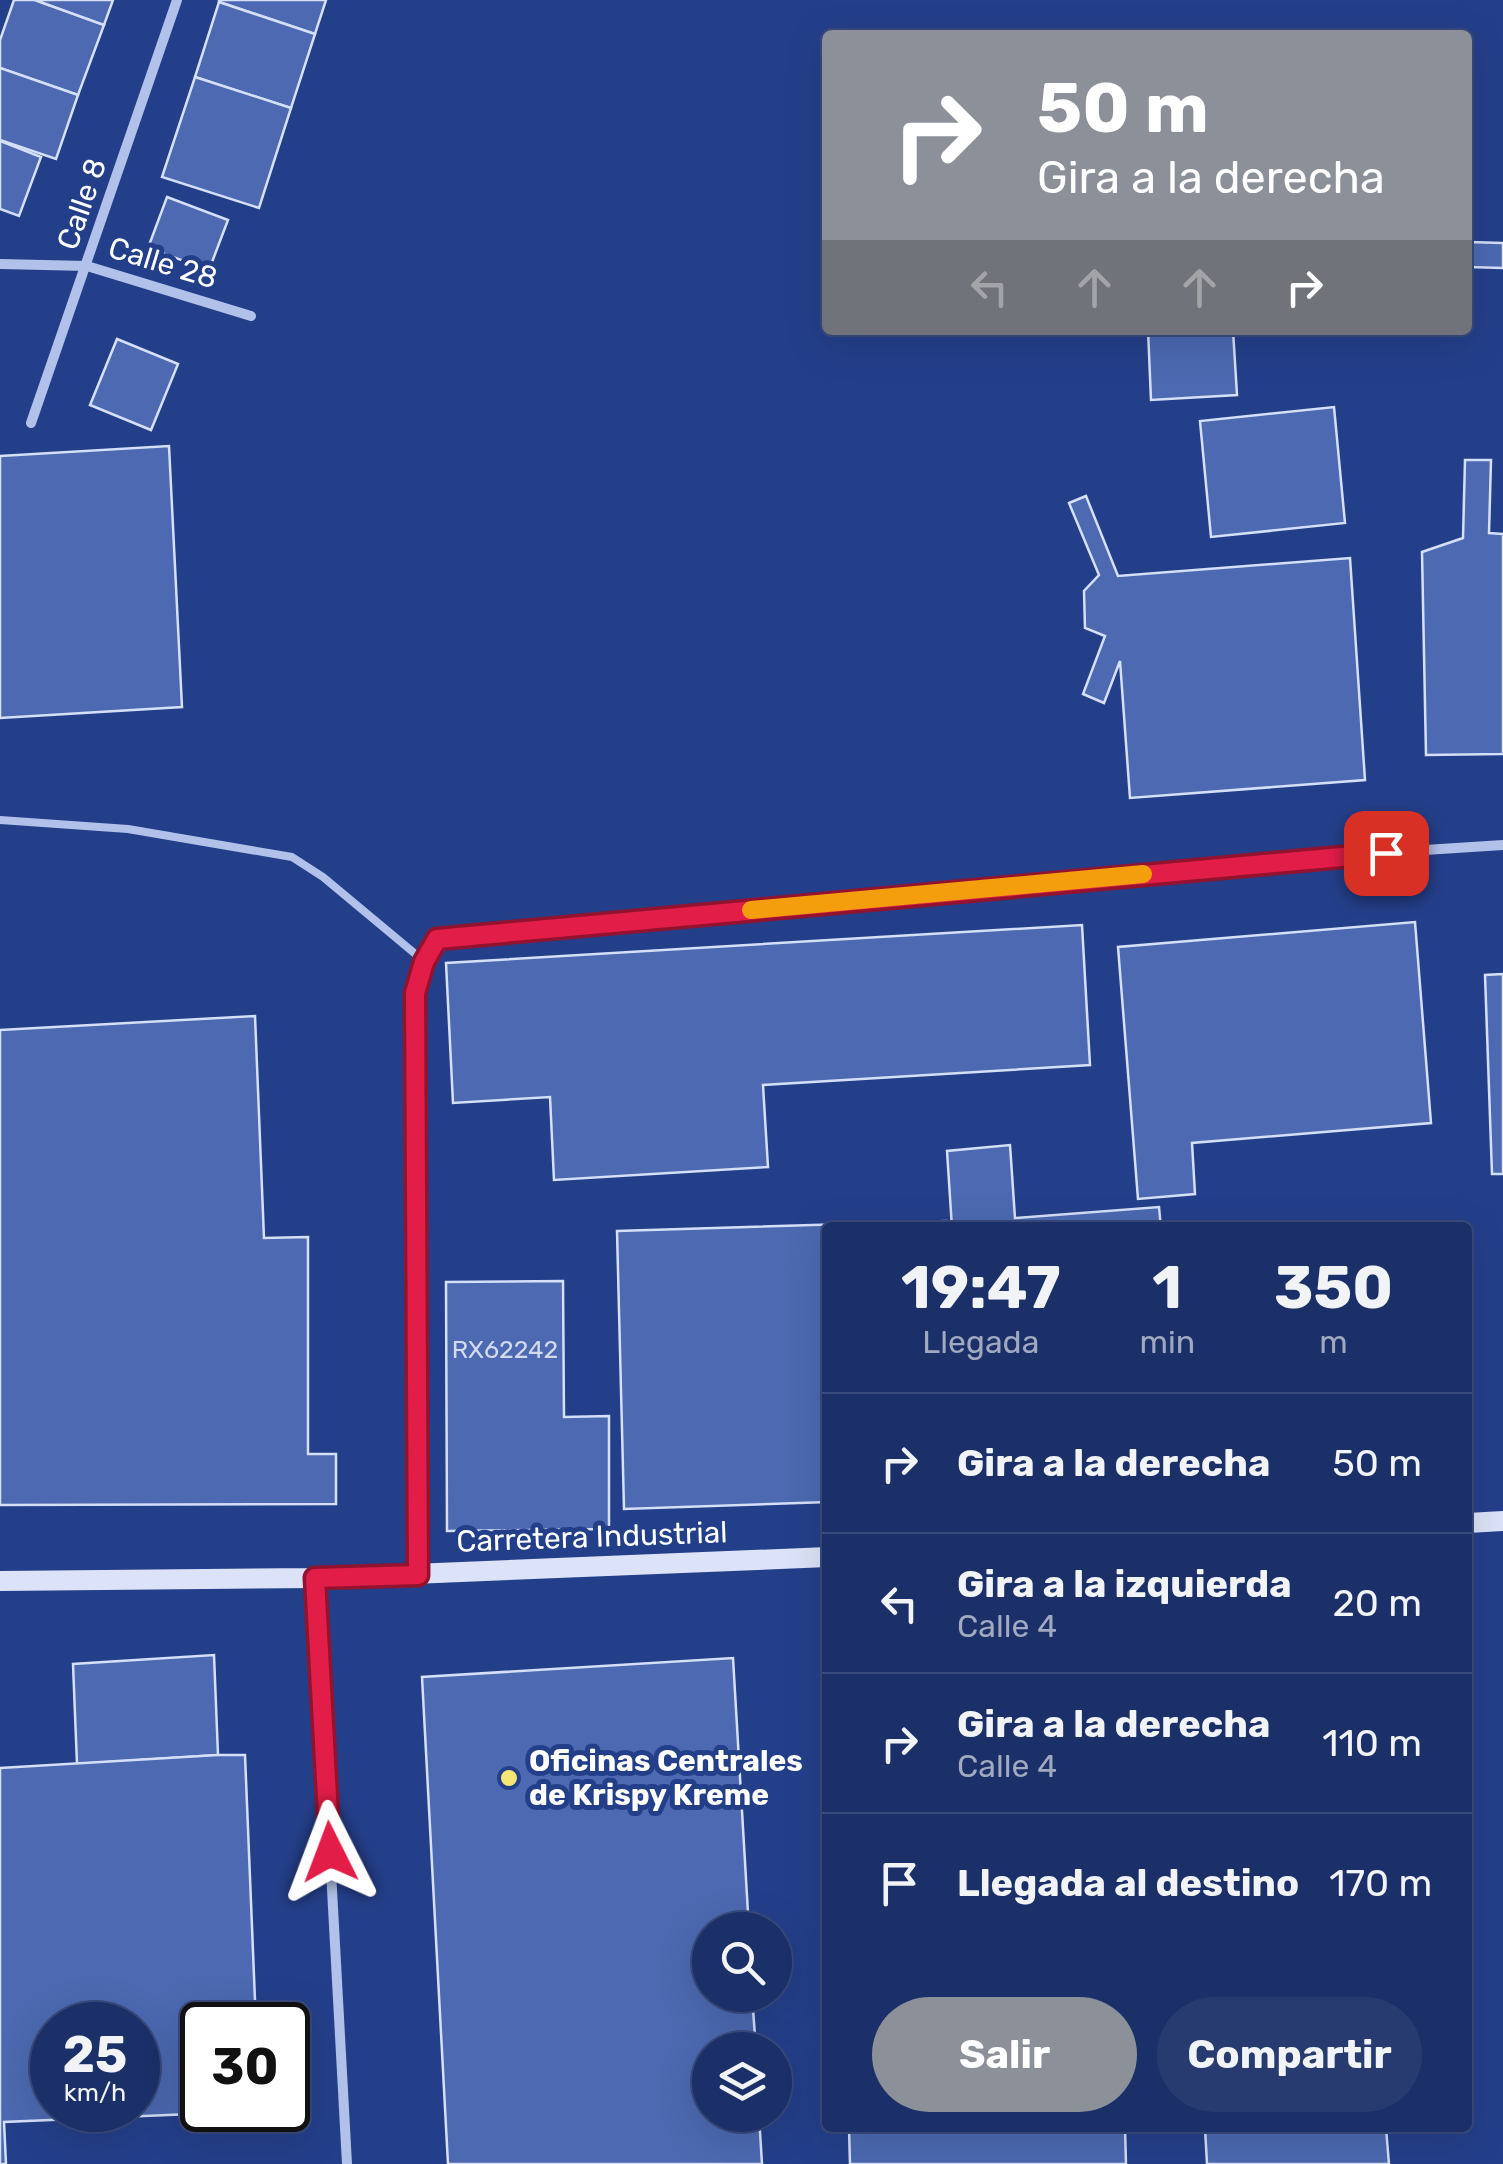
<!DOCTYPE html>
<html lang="es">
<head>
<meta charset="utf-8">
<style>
  :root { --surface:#1b2f68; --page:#283b71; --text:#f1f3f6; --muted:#a0a9c0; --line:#394a7c; --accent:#8c9099 }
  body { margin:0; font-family:Rubik,sans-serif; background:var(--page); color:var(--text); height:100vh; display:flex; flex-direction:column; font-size:38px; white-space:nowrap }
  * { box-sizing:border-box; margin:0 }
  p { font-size:32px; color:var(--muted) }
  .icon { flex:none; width:55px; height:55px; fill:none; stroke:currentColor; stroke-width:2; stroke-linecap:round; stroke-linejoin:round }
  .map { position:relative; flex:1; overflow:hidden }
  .drawer { position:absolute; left:822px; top:1222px; width:650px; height:910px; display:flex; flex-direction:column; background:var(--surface); border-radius:10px; box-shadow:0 10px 40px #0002,0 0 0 2px var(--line) }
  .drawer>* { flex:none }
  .top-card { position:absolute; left:822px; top:30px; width:650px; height:305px; border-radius:10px; box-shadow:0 10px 40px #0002,0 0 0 2px var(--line); background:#8c9099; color:#fff; overflow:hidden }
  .controls { position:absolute; left:692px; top:1912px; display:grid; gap:20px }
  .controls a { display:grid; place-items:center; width:100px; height:100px; border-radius:50%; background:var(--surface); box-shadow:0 10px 40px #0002,0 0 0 2px var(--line); font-size:50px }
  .speed { position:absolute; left:30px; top:2002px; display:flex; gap:20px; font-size:50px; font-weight:700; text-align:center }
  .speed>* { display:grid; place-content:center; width:130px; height:130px; border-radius:50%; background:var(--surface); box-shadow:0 10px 40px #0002,0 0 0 2px var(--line); line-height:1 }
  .speed small { font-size:25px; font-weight:400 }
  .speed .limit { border:5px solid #111; border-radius:15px; background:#fff; color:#111 }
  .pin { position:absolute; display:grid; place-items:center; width:85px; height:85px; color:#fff; margin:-42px; border-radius:20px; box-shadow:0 5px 15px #0006 }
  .me { position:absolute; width:110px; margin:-55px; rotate:357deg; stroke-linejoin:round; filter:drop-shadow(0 0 8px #0008) }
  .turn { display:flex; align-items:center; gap:35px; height:210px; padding:0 50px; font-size:45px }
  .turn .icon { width:130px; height:130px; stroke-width:2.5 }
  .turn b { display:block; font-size:70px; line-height:85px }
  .lanes { display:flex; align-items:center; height:95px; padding:0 50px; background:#0003; justify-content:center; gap:50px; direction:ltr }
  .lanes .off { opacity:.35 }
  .eta { display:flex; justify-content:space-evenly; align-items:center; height:170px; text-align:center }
  .eta b { font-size:60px; font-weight:700; line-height:70px }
  .cta { display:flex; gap:20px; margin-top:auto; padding:20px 50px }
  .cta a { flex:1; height:115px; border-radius:60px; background:var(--accent); color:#fff; font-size:40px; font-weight:700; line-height:115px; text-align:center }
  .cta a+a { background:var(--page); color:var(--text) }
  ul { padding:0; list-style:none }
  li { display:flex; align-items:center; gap:30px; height:140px; padding:0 50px; border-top:2px solid var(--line) }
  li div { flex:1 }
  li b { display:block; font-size:38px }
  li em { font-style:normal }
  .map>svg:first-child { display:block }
  .building { fill:#4c69b1; stroke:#d5dff7; stroke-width:2.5; fill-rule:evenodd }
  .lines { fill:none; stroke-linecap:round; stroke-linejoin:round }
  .lane { stroke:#b1c1ea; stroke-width:8 }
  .street { stroke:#b1c1ea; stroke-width:10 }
  .secondary { stroke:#dce3f8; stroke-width:20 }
  .route-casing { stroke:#92132f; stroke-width:25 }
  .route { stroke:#e11d48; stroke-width:18 }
  .slow { stroke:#f59e0b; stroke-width:18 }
  .poi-dot { fill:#f4e575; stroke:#243f8a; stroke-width:4 }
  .labels { text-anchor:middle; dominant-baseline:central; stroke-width:10; stroke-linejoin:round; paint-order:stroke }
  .number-label { font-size:25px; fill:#d2daec }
  .street-label { font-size:30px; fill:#fff; stroke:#243f8a }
  .poi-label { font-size:30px; font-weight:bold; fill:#fff; stroke:#243f8a; text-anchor:start }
</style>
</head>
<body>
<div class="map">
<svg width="1503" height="2164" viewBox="0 0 1503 2164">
  <rect width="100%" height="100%" fill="#243f8a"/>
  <!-- building -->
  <g class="building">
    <polygon points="14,0 35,0 104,25 78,95 0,68 0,40"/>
    <polygon points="35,0 113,0 104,25"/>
    <polygon points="219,0 326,0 315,34 219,2"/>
    <polygon points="219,2 315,34 291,108 195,77"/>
    <polygon points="0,68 78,95 56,159 0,140"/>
    <polygon points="195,77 291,108 259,208 162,177"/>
    <polygon points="0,141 41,157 19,216 0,209"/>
    <polygon points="167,197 228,220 209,270 148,248"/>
    <polygon points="1468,242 1503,243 1503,268 1468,267"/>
    <polygon points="1148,330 1233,330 1237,395 1151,400"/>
    <polygon points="117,339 178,364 151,430 90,405"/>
    <polygon points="1334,407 1345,523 1211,537 1200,421"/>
    <polygon points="169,446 182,707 0,718 0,456"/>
    <polygon points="1465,460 1491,460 1489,533 1503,534 1503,754 1426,755 1422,552 1463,538"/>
    <polygon points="1086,496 1118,576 1350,558 1365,780 1130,798 1120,661 1104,703 1083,694 1105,636 1085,628 1084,591 1099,575 1069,503"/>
    <polygon points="1415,922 1431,1123 1192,1143 1195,1194 1138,1199 1118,947"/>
    <polygon points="1082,925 1090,1065 763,1085 768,1167 554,1180 550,1097 453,1103 446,963"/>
    <polygon points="1503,974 1503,1174 1492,1174 1485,975"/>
    <polygon points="255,1016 264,1238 308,1237 308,1454 336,1454 336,1504 0,1505 0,1030"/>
    <polygon points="1010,1145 1015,1218 1159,1207 1161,1228 952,1228 947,1151"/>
    <polygon points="946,1221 946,1228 828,1228 828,1502 624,1509 617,1231"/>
    <polygon points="563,1281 564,1417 609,1416 609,1529 447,1531 446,1282"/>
    <polygon points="214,1655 218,1755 77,1764 73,1664"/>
    <polygon points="733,1658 749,1930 710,1930 710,1995 752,1995 756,2050 710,2050 710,2115 759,2115 762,2164 448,2164 422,1677"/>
    <path d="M218,1755H245L256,2025H202V2110L259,2111L4,2122L6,2164H0V1768ZM52,2025H138V2110H52Z"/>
    <polygon points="849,2128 1125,2128 1126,2164 850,2164"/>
    <polygon points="1205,2128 1386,2128 1389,2164 1207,2164"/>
  </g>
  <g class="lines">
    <!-- lane -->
    <polyline class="lane" points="0,820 128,829 292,857 323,877 425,962"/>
    <!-- street -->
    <g class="street">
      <polyline points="0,264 87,266 251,316"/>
      <polyline points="31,423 177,0"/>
      <polyline points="418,1574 415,993 425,962 437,939 1347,855 1503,845"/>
      <polyline points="315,1578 347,2164"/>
    </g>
    <!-- secondary -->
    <g class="secondary">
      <polyline points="1468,1523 1503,1521"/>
      <polyline points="0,1581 315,1578 828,1557"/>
    </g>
  </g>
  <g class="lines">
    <!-- route casing -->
    <g class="route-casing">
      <polyline id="route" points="330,1852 315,1578 418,1575 415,993 424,962 437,939 1386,853"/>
    </g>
    <!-- route -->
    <use href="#route" class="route"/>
    <!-- slow -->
    <polyline class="slow" points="751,910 1143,874"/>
  </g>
  <!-- markers -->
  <circle class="poi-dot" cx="509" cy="1778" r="10"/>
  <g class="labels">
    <!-- number labels -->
    <g class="number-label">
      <text x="505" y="1349">RX62242</text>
    </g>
    <!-- street labels -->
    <g class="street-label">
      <text transform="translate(82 204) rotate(-71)">Calle 8</text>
      <text transform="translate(163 263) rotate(17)">Calle 28</text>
      <text transform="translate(592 1537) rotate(-2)">Carretera Industrial</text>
    </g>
    <!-- poi labels -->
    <g class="poi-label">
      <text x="529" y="1761">Oficinas Centrales<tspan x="529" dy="34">de Krispy Kreme</tspan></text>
    </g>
  </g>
</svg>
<div class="controls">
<a><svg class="icon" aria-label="search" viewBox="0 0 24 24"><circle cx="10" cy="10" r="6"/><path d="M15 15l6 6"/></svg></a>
<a><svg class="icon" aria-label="layers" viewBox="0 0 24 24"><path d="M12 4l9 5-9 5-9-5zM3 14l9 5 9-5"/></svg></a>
</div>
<div class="speed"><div>25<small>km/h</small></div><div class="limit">30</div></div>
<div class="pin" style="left:1386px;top:853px;background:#d93025"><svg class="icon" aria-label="arrive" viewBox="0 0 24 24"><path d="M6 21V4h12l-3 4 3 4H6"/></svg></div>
<svg class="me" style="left:330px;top:1852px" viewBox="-20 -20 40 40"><path d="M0-17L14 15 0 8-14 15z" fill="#e11d48" stroke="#fff" stroke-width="4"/></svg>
<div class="top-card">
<div class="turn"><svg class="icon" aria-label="right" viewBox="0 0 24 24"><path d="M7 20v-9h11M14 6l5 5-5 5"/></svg><div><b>50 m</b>Gira a la derecha</div></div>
<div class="lanes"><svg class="icon off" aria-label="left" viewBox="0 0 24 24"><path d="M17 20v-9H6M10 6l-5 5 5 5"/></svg><svg class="icon off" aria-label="ahead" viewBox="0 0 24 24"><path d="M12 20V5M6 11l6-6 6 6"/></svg><svg class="icon off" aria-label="ahead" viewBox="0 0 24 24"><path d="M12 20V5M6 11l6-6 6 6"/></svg><svg class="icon" aria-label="right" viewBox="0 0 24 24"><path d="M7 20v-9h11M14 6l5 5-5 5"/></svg></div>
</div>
<section class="drawer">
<div class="eta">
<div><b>19:47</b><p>Llegada</p></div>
<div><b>1</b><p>min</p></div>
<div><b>350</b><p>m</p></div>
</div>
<ul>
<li><svg class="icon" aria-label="right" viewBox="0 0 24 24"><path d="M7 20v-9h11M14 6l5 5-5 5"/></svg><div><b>Gira a la derecha</b></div><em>50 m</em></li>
<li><svg class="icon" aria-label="left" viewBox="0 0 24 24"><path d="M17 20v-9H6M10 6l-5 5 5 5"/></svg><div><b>Gira a la izquierda</b><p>Calle 4</p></div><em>20 m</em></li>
<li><svg class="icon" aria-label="right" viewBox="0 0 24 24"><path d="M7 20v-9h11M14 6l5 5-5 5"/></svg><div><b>Gira a la derecha</b><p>Calle 4</p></div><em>110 m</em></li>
<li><svg class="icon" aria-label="arrive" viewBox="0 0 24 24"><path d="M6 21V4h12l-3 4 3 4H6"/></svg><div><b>Llegada al destino</b></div><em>170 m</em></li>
</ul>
<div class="cta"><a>Salir</a><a>Compartir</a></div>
</section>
</div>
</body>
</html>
